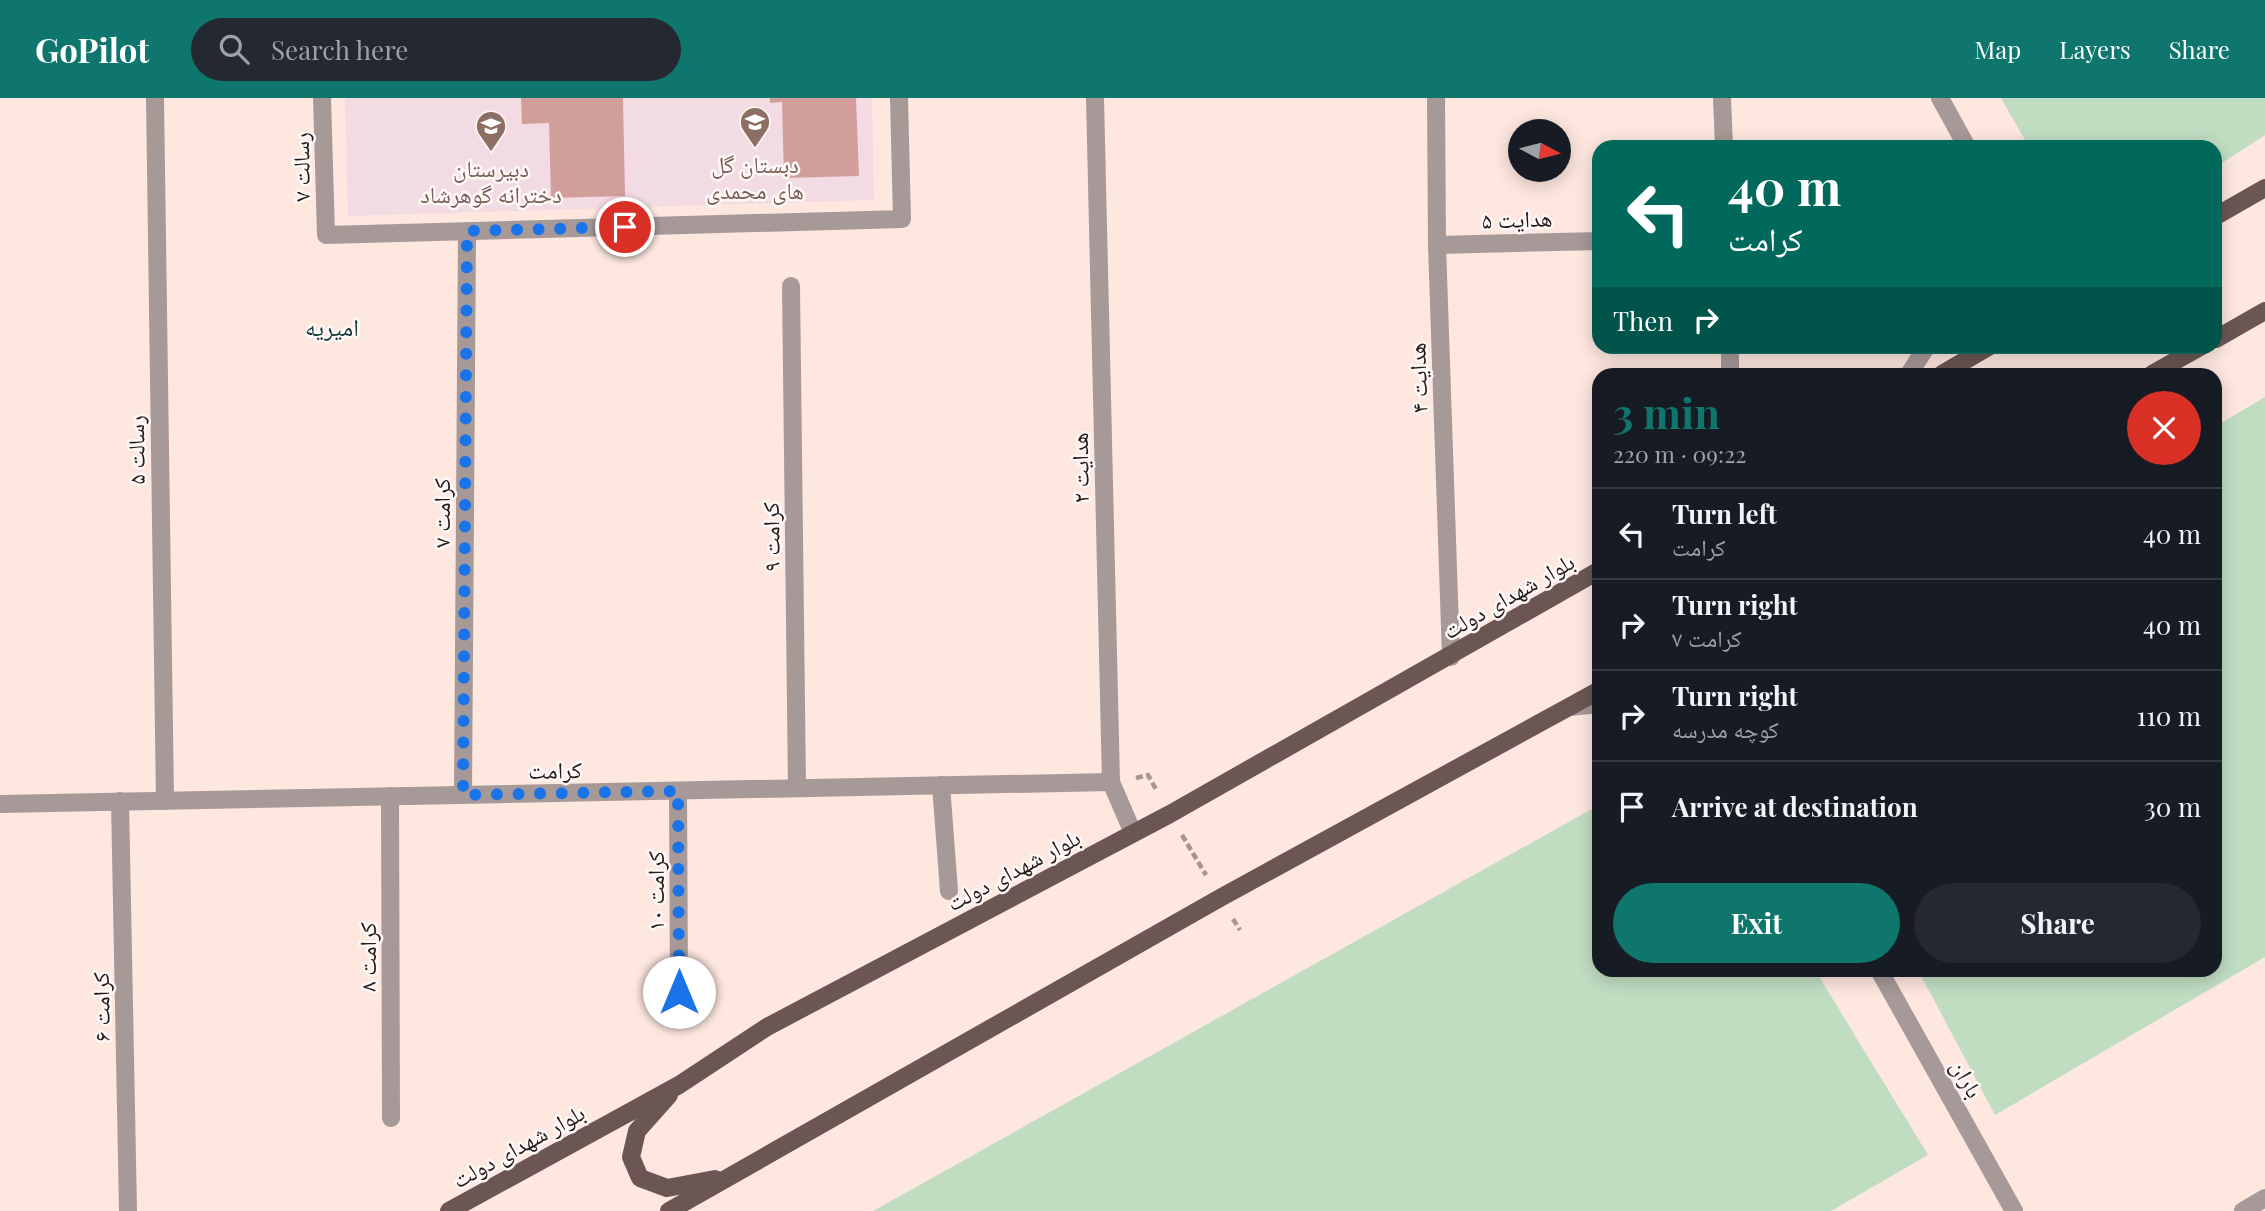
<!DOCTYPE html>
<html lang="en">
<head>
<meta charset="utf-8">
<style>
  :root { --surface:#171b24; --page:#242831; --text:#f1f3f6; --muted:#9ea1a6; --line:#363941; --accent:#0f766e }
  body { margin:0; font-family:"Playfair Display","Noto Naskh Arabic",serif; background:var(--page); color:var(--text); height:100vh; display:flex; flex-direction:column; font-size:26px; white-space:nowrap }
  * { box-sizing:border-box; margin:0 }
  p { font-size:23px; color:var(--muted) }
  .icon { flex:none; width:38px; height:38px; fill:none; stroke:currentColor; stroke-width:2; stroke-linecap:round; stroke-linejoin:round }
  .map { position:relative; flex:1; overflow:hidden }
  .drawer { position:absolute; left:1592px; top:270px; width:630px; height:609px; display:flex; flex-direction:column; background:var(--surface); border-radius:21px; box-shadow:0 4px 18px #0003 }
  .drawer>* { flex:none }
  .hud { position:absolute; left:1592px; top:42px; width:630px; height:214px; border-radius:21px; box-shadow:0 4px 18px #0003; background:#00695c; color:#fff; overflow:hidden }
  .needle { width:46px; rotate:97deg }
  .tools { position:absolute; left:1508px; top:21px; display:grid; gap:14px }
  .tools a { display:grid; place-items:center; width:63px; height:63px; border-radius:50%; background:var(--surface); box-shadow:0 4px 18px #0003; font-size:35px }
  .pin { position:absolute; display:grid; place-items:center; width:60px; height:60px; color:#fff; margin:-30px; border:4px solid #fff; border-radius:50%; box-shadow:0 2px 7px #0007 }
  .me { position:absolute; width:77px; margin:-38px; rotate:0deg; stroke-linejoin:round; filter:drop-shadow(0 0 5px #0008) }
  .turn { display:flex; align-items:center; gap:24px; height:147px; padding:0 21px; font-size:32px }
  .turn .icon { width:91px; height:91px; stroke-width:2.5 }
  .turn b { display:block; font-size:49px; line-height:60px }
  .then { display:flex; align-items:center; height:66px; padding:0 21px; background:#0003; gap:14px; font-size:26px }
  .round { display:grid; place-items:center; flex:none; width:74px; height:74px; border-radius:37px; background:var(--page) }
  .overview { display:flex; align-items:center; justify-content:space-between; height:119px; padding:0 21px }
  h1 { font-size:42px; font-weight:700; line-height:52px; color:var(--accent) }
  .primary-button { display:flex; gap:14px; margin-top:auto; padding:14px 21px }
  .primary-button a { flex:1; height:80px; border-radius:42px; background:var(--accent); color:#fff; font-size:28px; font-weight:700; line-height:80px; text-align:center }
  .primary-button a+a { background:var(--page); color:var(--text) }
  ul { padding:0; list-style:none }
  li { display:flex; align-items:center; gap:21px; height:91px; padding:0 21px; border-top:2px solid var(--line) }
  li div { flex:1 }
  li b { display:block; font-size:26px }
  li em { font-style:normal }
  header { display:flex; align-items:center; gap:42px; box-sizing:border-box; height:98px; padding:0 35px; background:var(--accent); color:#fff }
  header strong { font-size:33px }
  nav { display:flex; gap:38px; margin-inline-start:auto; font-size:24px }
  .search { width:490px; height:63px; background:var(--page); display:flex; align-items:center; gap:18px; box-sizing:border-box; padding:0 24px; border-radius:38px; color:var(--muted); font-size:26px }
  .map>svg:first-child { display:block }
  .education { fill:#f3dbe4 }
  .green { fill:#c0ddc2 }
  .building { fill:#d29e9c }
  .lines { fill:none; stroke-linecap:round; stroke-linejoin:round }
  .path { stroke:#a6958f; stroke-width:4.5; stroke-dasharray:7 3.5; stroke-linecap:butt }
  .minor { stroke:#a69998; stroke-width:18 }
  .major { stroke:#6b5654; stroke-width:18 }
  .route { stroke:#1a73e8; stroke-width:12; stroke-dasharray:0 21.6 }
  .labels { text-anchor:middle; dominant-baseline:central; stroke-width:5; stroke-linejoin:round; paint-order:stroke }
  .education-label { font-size:23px; fill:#785e54; stroke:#fef8f6 }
  .street-label { font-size:23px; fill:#251b18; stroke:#fef8f6 }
  .neighbourhood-label { font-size:24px; fill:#133637; stroke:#fef8f6 }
</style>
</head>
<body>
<header>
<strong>GoPilot</strong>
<div class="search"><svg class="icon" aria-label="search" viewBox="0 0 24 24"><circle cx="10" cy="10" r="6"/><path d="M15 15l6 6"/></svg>Search here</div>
<nav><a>Map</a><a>Layers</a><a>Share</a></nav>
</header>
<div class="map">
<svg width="2265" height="1113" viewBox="0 0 2265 1113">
  <rect width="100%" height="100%" fill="#fde7df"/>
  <!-- education -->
  <polygon class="education" points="345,0 872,0 874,102 348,118"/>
  <!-- green -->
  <g class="green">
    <polygon points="2001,0 2265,0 2265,37 2216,69 2216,49 2029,49"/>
    <polygon points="2265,299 2265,859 1995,1017 1918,872 2216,872 2216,328"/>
    <polygon points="1599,707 1600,872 1815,872 1928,1057 1831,1113 873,1113"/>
  </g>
  <!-- building -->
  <g class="building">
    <polygon points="521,0 623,0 625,98 551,100 549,25 522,26"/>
    <polygon points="770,0 856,0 859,78 784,80 782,4 770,5"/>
  </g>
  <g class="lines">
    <!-- path -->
    <g class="path">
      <polyline points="1136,680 1148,677 1157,693"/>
      <polyline points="1182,737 1206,777"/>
      <polyline points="1233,821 1240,832"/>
    </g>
    <!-- minor -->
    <g class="minor">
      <polyline points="155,0 165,703"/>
      <polyline points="322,0 326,137 902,121 899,0"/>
      <polyline points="1095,0 1111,684 1133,735"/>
      <polyline points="1436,0 1437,147 1451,559"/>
      <polyline points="1722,0 1724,49"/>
      <polyline points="1940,0 1967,49"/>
      <polyline points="1437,147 1600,143"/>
      <polyline points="791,188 797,690"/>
      <polyline points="1730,248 1730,276"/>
      <polyline points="1909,276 1927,248"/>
      <polyline points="1569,609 1600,606"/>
      <polyline points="941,687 949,793"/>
      <polyline points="678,693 679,894"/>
      <polyline points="463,697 467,133"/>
      <polyline points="390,698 391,1020"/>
      <polyline points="120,703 128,1113"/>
      <polyline points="0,706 1111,684"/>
      <polyline points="1879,872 2014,1113"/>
      <polyline points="2243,1113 2265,1100"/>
    </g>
    <!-- major -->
    <g class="major">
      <polyline points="2216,118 2265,90"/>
      <polyline points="2216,241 2265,213"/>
      <polyline points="1942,276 1990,248"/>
      <polyline points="2152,276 2202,248"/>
      <polyline points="669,997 637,1033 631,1059 640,1080 667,1090 715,1081"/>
      <polyline points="449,1113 679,987 767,929 1170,716 1600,472"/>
      <polyline points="669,1113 1220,800 1600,592"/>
    </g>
  </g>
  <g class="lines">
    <!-- route -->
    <polyline class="route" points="625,129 467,133 463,697 678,693 679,894"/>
  </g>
  <!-- icons -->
  <defs>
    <g id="school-pin" transform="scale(1.575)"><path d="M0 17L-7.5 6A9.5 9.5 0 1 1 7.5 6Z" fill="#8d6e63" stroke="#fef8f6"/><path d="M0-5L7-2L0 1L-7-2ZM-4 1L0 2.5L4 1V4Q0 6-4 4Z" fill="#fff"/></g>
  </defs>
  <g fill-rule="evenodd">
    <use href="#school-pin" x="755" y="24"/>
    <use href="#school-pin" x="491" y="28"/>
  </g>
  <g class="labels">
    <!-- education labels -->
    <g class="education-label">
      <text x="755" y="65">دبستان گل<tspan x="755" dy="26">های محمدی</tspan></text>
      <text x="491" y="69">دبیرستان<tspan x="491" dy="26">دخترانه گوهرشاد</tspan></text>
    </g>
    <!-- street labels -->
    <g class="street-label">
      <text transform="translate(300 69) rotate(-91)">رسالت ۷</text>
      <text transform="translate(1517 120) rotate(-2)">هدایت ۵</text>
      <text transform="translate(1417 280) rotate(-92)">هدایت ۴</text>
      <text transform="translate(135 352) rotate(-91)">رسالت ۵</text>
      <text transform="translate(1079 370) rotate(-91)">هدایت ۲</text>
      <text transform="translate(440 415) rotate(-90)">کرامت ۷</text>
      <text transform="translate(770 439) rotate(-91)">کرامت ۹</text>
      <text transform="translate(1508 497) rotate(-30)">بلوار شهدای دولت</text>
      <text transform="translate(555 671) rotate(-1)">کرامت</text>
      <text transform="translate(1013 771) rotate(-28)">بلوار شهدای دولت</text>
      <text transform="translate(654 793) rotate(-90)">کرامت ۱۰</text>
      <text transform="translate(366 859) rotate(-90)">کرامت ۸</text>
      <text transform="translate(100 909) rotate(-91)">کرامت ۶</text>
      <text transform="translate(1968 980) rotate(61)">باران</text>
      <text transform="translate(518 1047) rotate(-29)">بلوار شهدای دولت</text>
    </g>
    <!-- neighbourhood labels -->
    <g class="neighbourhood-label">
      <text x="332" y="228">امیریه</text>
    </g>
  </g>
</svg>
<div class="tools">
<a><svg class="needle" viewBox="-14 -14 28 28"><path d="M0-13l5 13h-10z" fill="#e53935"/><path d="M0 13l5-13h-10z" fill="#9ea1a6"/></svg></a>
</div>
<div class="pin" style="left:625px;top:129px;background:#d93025"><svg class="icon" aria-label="arrive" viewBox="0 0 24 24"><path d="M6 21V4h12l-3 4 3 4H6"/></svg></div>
<svg class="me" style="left:679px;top:894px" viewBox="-20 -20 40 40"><circle r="19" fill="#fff"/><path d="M0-13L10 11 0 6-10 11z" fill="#1a73e8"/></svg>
<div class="hud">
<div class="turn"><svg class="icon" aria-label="left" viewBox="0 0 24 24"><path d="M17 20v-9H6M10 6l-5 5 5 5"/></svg><div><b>40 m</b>کرامت</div></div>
<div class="then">Then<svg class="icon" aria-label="right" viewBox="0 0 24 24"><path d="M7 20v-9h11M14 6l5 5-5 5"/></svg></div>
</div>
<section class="drawer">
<div class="overview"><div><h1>3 min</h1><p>220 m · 09:22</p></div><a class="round" style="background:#d93025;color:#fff"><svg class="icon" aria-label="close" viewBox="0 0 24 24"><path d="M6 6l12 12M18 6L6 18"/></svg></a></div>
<ul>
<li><svg class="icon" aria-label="left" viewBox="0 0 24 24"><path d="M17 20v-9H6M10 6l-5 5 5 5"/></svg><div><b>Turn left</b><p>کرامت</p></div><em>40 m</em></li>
<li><svg class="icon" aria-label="right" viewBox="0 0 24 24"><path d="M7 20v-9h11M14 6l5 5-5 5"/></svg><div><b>Turn right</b><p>کرامت ۷</p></div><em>40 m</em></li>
<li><svg class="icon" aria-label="right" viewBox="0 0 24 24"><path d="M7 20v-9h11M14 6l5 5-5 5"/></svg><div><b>Turn right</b><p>کوچه مدرسه</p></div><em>110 m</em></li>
<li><svg class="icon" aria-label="arrive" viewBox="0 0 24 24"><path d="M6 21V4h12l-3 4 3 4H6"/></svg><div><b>Arrive at destination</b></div><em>30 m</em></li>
</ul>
<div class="primary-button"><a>Exit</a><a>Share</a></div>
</section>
</div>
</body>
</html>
